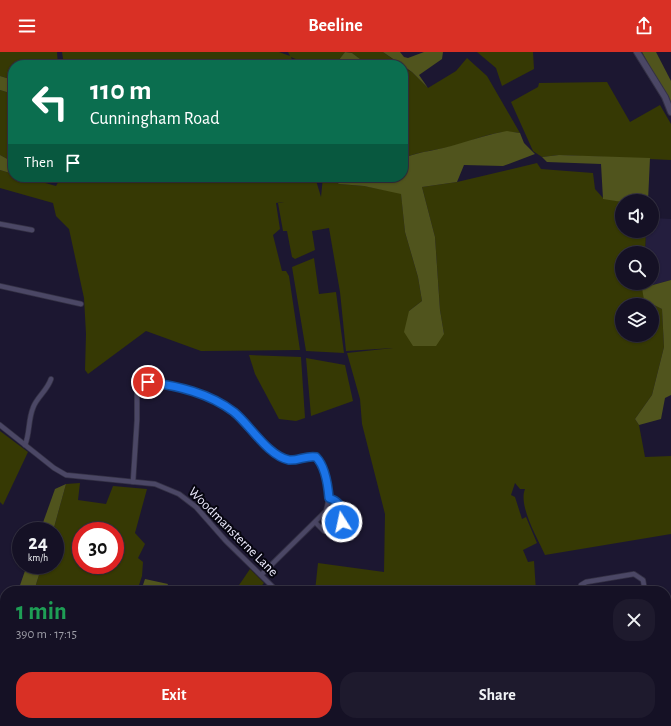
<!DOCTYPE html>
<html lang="en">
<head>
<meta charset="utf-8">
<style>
  :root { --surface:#151125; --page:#1e1a2d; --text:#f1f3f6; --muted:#9d9da7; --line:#343142; --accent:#d93025 }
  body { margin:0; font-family:"Alegreya Sans",sans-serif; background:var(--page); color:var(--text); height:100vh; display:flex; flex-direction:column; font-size:15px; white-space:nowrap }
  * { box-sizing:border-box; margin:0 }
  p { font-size:13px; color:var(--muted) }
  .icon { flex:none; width:22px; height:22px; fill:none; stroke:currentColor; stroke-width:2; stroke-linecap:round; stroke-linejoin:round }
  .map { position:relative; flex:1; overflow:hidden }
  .drawer { position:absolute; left:0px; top:534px; width:671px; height:140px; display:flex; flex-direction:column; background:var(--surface); border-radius:16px 16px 0 0; box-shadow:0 1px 3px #0004,0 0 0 1px var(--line) }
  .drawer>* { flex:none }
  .banner { position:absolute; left:8px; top:8px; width:400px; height:122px; border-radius:16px; box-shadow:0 1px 3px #0004,0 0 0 1px var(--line); background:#0b6e4f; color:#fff; overflow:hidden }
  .tools { position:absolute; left:615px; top:142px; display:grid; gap:8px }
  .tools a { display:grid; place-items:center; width:44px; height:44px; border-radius:50%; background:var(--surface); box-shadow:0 1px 3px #0004,0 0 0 1px var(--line); font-size:20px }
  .speed { position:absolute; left:12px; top:470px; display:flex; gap:8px; font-size:20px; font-weight:700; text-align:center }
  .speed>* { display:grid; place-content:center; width:52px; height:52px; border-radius:50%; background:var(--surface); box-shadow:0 1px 3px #0004,0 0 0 1px var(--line); line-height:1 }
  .speed small { font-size:10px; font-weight:400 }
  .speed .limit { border:6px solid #d22; background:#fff; color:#111 }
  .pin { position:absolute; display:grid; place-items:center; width:34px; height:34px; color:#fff; margin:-17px; border:2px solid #fff; border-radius:50%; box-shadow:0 1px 4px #0007 }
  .me { position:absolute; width:44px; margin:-22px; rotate:350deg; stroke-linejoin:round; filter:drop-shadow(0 0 3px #0008) }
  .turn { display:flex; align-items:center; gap:14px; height:84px; padding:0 16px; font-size:18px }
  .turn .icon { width:52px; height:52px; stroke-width:2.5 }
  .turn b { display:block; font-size:28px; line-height:34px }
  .then { display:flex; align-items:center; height:38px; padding:0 16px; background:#0003; gap:8px; font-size:15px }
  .round { display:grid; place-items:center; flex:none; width:42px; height:42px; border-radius:16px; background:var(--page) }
  .headline { display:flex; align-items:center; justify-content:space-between; height:68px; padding:0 16px }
  h1 { font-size:24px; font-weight:700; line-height:30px; color:#1e9e55 }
  .primary-button { display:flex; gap:8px; margin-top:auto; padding:8px 16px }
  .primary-button a { flex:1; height:46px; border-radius:16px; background:var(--accent); color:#fff; font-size:16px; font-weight:700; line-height:46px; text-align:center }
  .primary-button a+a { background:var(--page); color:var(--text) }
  header { display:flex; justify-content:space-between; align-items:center; height:52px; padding:0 16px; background:var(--accent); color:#fff; font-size:18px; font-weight:700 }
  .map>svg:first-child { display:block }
  .built { fill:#241e3e }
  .green { fill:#363904; fill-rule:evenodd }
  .forest { fill:#50541d }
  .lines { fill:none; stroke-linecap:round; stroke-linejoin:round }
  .minor-casing { stroke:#343145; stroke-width:6 }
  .tertiary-casing { stroke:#343145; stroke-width:8 }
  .minor { stroke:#4b4765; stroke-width:4.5 }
  .tertiary { stroke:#4b4765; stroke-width:6 }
  .route-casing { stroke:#114b97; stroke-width:10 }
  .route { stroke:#1a73e8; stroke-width:7 }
  .labels { text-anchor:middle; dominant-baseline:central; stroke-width:4; stroke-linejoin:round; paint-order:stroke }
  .street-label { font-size:14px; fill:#eae8fb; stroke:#06050f }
</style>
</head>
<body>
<header><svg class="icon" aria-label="menu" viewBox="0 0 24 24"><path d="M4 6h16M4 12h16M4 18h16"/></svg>Beeline<svg class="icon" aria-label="share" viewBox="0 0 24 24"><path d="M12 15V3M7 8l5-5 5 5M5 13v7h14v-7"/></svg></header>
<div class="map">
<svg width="671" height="674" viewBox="0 0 671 674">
  <rect width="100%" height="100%" fill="#1c1731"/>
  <!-- built -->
  <polygon class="built" points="652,166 671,167 671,228 642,236 643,231 652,231 652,201 645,201 646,179 652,179"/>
  <!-- green -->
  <g class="green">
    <polygon points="0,0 57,0 58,13 13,13 13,28 0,24"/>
    <polygon points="62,0 279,0 290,4 288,0 345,0 335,13 309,13 291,5 294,13 64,13"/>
    <polygon points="345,0 383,0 401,13 361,13 360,7 352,1"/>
    <polygon points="477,0 533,0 534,17 502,34 496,16"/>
    <path d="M467,6L487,24L520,81C496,77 479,87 457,93C439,98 420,99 403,106V15L412,20L428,36L456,19Z"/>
    <polygon points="607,30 630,70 660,53 671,72 671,108 559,103 542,105 533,99 511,50 538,35 539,31"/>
    <polygon points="0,38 13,42 13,110 0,103"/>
    <path d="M537,111L541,117L593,121L595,137L603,146L622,150V179H646L645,201H622V231H643L644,248L662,257L664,295L652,343L635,367L639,373L645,405L671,404V482L545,503C538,487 518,454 525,437H520L515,431L511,443L515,445L522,467L526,465L537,491L523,498L528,510L534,509L536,539H315L318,511L384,520L385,462L362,372L360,347L347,301L393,296L346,299L340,240L329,176L312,179L315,198L295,207L292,205L287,179H283L278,151L284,150L276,151L280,177L273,183L282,219H286L289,224L300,298L201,299L146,279L88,322L85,318L86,282L84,246L69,177L56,164L53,151L0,136V118L13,122V125H24L56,134L61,125H315L321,145L323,125H329L339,132L364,134L401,141L405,180L418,225L422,249L409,259L444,282L440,258L435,185L422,135L457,130ZM622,253H652V283H622Z"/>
    <polygon points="314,206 319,242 336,240 344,301 306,299 292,215"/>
    <polygon points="249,303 301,305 305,366 296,369 279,367 255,322"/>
    <polygon points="306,306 345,313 353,349 311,364"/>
    <polygon points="0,379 28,400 3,453 0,450"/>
    <path d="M80,431L78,448L106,452L113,434L147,437L135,481L145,492L138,506L143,510L142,524L137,539H34L42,513H55V479H53L66,432ZM81,479H115V513H81Z"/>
    <polygon points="250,517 264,531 257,539 235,539"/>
    <polygon points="79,669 152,669 152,674 69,674"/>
    <polygon points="159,669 250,669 249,674 159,674"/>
  </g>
  <!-- forest -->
  <g class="forest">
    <polygon points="345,0 352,1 360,7 361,13 335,13"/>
    <polygon points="383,0 400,0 404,5 408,6 424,0 443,0 442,7 419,23 428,36 412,20"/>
    <polygon points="642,0 656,0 671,29 671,53"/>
    <polygon points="0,24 13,28 13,42 0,38"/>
    <path d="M507,79L520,81L524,91L535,102L503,114L464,113L457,130L422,135L435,185L440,258L444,282L436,294H413L404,280L409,259L422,249L418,225L405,180L401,142L364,134L339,132L329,125H341L358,129L365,125H403V106C421,99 440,98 458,92C475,87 490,82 507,79Z"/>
    <polygon points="0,103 13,110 13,122 0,118"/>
    <polygon points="559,103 650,106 648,149 622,150 603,147 601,112 547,110 542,105"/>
    <polygon points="671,228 671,343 665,346 661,367 639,373 635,367 652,343 664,295 662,257 644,248 642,236"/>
    <polygon points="66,432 53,479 40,479 55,437"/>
    <polygon points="27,513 42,513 34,539 18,539"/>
    <polygon points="145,527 168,532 165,539 141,539"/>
    <polygon points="33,669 79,669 69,674 30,674"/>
  </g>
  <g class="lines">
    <!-- minor casing -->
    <g class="minor-casing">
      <g id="minor">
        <polyline points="0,172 32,178"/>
        <polyline points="0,234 81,252"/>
        <polyline points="0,373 54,416 66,423 155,432 179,442 196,455 226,489 277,539"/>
        <path d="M25,393C30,381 28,368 33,356C36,346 47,339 51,327"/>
        <path d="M133,430L137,368V337C142,329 151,331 159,332C199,336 225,352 253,379C262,387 269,400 280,404C293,410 303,403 316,405C328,416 331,445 326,459L261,523"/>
        <path d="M316,471L324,479H334L342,470C343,456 342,451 329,446"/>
        <polyline points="579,539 581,533 586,530 634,522 643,528 645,539"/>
        <polyline points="666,553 671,553"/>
        <polyline points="463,669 465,674"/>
        <polyline points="422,674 422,669"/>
        <polyline points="649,674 653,669"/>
      </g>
    </g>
    <!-- tertiary casing -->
    <g class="tertiary-casing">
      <g id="tertiary">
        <polyline points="637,0 665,45 671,60"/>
        <polyline points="666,632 671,613"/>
        <polyline points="656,674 657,669"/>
      </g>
    </g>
    <!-- minor -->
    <use href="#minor" class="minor"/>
    <!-- tertiary -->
    <use href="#tertiary" class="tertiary"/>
  </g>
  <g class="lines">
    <!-- route casing -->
    <g class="route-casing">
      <path id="route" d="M148,330C178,334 209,341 234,360C250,373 268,404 289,408C298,409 307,403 316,405C325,414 328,434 329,446C342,451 343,456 342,470"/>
    </g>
    <!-- route -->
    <use href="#route" class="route"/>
  </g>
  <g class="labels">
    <!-- street labels -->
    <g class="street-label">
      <text transform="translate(233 480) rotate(45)">Woodmansterne Lane</text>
    </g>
  </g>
</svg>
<div class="tools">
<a><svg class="icon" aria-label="sound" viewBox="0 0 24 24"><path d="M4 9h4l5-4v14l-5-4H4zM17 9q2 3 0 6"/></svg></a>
<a><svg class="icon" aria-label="search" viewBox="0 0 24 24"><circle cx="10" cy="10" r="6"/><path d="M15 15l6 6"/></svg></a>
<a><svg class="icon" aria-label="layers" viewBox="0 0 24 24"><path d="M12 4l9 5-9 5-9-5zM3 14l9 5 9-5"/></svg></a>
</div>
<div class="speed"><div>24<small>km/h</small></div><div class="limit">30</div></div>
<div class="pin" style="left:148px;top:330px;background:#d93025"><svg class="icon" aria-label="arrive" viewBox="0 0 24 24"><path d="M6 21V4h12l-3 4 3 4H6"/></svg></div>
<svg class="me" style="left:342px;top:470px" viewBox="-20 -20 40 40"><circle r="17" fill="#1a73e8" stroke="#fff" stroke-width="3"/><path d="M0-11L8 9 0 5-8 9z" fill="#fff"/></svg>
<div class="banner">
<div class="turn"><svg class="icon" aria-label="left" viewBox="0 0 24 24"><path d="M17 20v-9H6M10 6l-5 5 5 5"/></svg><div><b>110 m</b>Cunningham Road</div></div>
<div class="then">Then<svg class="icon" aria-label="arrive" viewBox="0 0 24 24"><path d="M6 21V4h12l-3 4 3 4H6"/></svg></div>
</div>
<section class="drawer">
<div class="headline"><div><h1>1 min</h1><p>390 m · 17:15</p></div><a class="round"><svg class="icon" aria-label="close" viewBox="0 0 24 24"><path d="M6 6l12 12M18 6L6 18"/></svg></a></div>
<div class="primary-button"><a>Exit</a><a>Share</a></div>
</section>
</div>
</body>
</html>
